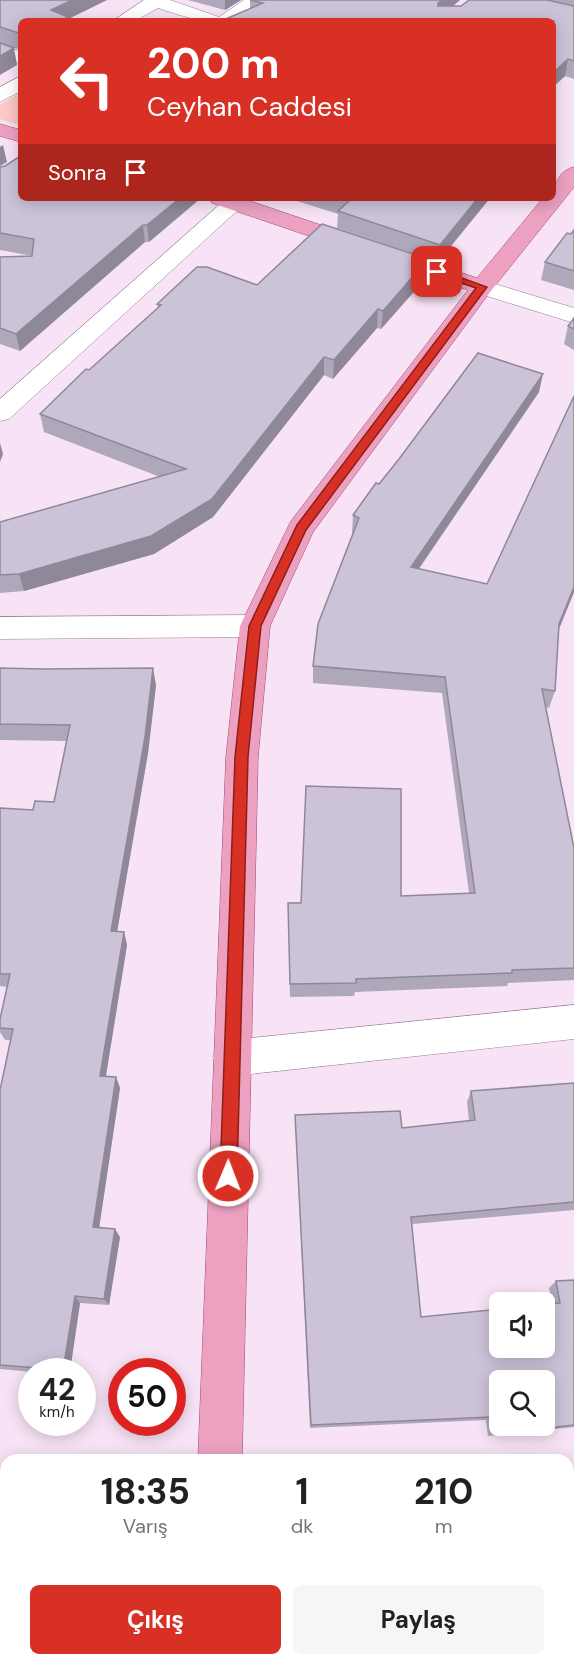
<!DOCTYPE html>
<html lang="tr">
<head>
<meta charset="utf-8">
<style>
  :root { --surface:#fff; --page:#f6f6f6; --text:#202124; --muted:#757577; --accent:#d93025 }
  body { margin:0; font-family:"DM Sans",sans-serif; background:var(--page); color:var(--text); height:100vh; display:flex; flex-direction:column; font-size:22px; white-space:nowrap }
  * { box-sizing:border-box; margin:0 }
  p { font-size:20px; color:var(--muted) }
  .icon { flex:none; width:33px; height:33px; fill:none; stroke:currentColor; stroke-width:2; stroke-linecap:round; stroke-linejoin:round }
  .map { position:relative; flex:1; overflow:hidden }
  .sheet { position:absolute; left:0px; top:1454px; width:574px; height:212px; display:flex; flex-direction:column; background:var(--surface); border-radius:18px 18px 0 0; box-shadow:0 3px 15px #0003 }
  .sheet>* { flex:none }
  .guide { position:absolute; left:18px; top:18px; width:538px; height:183px; border-radius:9px; box-shadow:0 3px 15px #0003; background:#d93025; color:#fff; overflow:hidden }
  .fabs { position:absolute; left:489px; top:1292px; display:grid; gap:12px }
  .fabs a { display:grid; place-items:center; width:66px; height:66px; border-radius:9px; background:var(--surface); box-shadow:0 3px 15px #0003; font-size:30px }
  .speed { position:absolute; left:18px; top:1358px; display:flex; gap:12px; font-size:30px; font-weight:700; text-align:center }
  .speed>* { display:grid; place-content:center; width:78px; height:78px; border-radius:50%; background:var(--surface); box-shadow:0 3px 15px #0003; line-height:1 }
  .speed small { font-size:15px; font-weight:400 }
  .speed .limit { border:9px solid #d22; background:#fff; color:#111 }
  .pin { position:absolute; display:grid; place-items:center; width:51px; height:51px; color:#fff; margin:-26px; border-radius:12px; box-shadow:0 3px 9px #0006 }
  .me { position:absolute; width:66px; margin:-33px; rotate:1deg; stroke-linejoin:round; filter:drop-shadow(0 0 4px #0008) }
  .turn { display:flex; align-items:center; gap:21px; height:126px; padding:0 30px; font-size:27px }
  .turn .icon { width:78px; height:78px; stroke-width:2.5 }
  .turn b { display:block; font-size:42px; line-height:51px }
  .then { display:flex; align-items:center; height:57px; padding:0 30px; background:#0003; gap:12px; font-size:22px }
  .eta { display:flex; justify-content:space-evenly; align-items:center; height:102px; text-align:center }
  .eta b { font-size:36px; font-weight:700; line-height:42px }
  .primary-button { display:flex; gap:12px; margin-top:auto; padding:12px 30px }
  .primary-button a { flex:1; height:69px; border-radius:9px; background:var(--accent); color:#fff; font-size:24px; font-weight:700; line-height:69px; text-align:center }
  .primary-button a+a { background:var(--page); color:var(--text) }
  .map>svg:first-child { display:block }
  .green { fill:#fbc8c5 }
  .lines { fill:none; stroke-linecap:round; stroke-linejoin:round }
  .minor-casing { stroke:#927f90; stroke-width:1 }
  .major-casing { stroke:#9e4b6f; stroke-width:1 }
  .minor { fill:#fff; fill-rule:evenodd }
  .major { fill:#eca1c1; fill-rule:evenodd }
  .wall { fill:#afa8bb }
  .shaded-wall { fill:#8f8898 }
  .building { fill:#ccc3d9; stroke:#8f8898; stroke-width:1.5; fill-rule:evenodd }
  .route { fill:#d93025; stroke:#8d1f18; stroke-width:1.5 }
</style>
</head>
<body>
<div class="map">
<svg width="574" height="1664" viewBox="0 0 574 1664">
  <rect width="100%" height="100%" fill="#f7e3f5"/>
  <!-- green -->
  <polygon class="green" points="21,92 21,126 0,119 0,105"/>
  <g class="lines">
    <!-- minor casing -->
    <g class="minor-casing">
      <g id="minor">
        <path d="M144,0H170L219,17L244,0H265C240,36 191,19 158,8L135,21H113Z"/>
        <polygon points="0,44 21,52 21,64 0,56"/>
        <polygon points="21,76 21,91 0,102 0,87"/>
        <polygon points="227,198 251,198 9,419 0,421 0,399"/>
        <polygon points="482,280 574,308 574,323 474,292 471,287 474,282"/>
        <polygon points="255,615 265,618 270,626 265,634 255,637 0,639 0,617"/>
        <polygon points="574,1005 574,1039 232,1076 219,1071 213,1058 219,1045 232,1040"/>
        <polygon points="574,1507 574,1553 568,1554 568,1508"/>
        <polygon points="73,1659 125,1659 123,1664 71,1664"/>
      </g>
    </g>
    <!-- major casing -->
    <g class="major-casing">
      <g id="major">
        <polygon points="0,124 21,130 21,142 0,136"/>
        <path d="M574,167V187L490,292L313,532L270,626L258,757L242,1460H198L226,757L240,626L291,521L468,290L212,203L209,198H241L477,278L543,198H554C554,184 559,170 574,167Z"/>
        <rect x="190" y="1659" width="48" height="5"/>
      </g>
    </g>
    <!-- minor -->
    <use href="#minor" class="minor"/>
    <!-- major -->
    <use href="#major" class="major"/>
  </g>
  <!-- wall -->
  <g class="wall">
    <polygon points="0,0 107,0 68,19 21,21 21,50 0,43"/>
    <polygon points="188,0 241,0 225,10"/>
    <polygon points="250,0 460,0 453,6 461,6 469,0 574,0 574,79 565,76 554,86 554,21 250,9"/>
    <polygon points="19,157 21,198 201,198 149,242 145,242 20,351 0,344 0,257 32,256 0,250 0,167 5,166"/>
    <polygon points="297,198 490,198 438,262 337,228 338,214 297,201"/>
    <polygon points="574,230 574,290 541,280 545,262"/>
    <polygon points="426,278 381,329 377,328 333,379 324,375 213,517 154,554 24,591 0,593 0,522 160,477 44,432 40,414 158,308 157,304 257,285"/>
    <polygon points="574,318 574,350 564,344 568,326"/>
    <polygon points="539,392 419,569 487,584 574,396 574,592 559,629 555,691 549,708 546,707 574,848 574,980 508,983 507,986 355,992 354,996 290,997 288,903 401,896 469,893 442,693 313,683 313,666 353,533 352,533 353,515 379,484"/>
    <polygon points="0,668 156,685 148,753 117,931 124,932 127,945 106,1076 116,1077 120,1088 99,1228 120,1237 109,1305 80,1303 70,1371 32,1372 0,1369 0,1090 10,1040 5,1040 0,1032 0,1019 7,987 0,986 0,808 33,810 54,802 66,741 0,740"/>
    <polygon points="574,1083 574,1210 412,1224 421,1317 552,1303 549,1288 556,1281 574,1280 574,1427 488,1436 486,1420 310,1428 295,1115 402,1128 469,1121 467,1102 471,1091"/>
  </g>
  <!-- shaded-wall -->
  <g class="shaded-wall">
    <polygon points="72,0 107,0 68,19 68,21 52,21 51,10"/>
    <polygon points="225,0 241,0 225,10"/>
    <polygon points="442,0 460,0 437,19 438,3"/>
    <polygon points="14,48 17,65 0,75 0,56"/>
    <polygon points="568,59 565,76 554,86 554,72"/>
    <polygon points="3,145 7,162 0,166 0,147"/>
    <polygon points="180,198 201,198 149,242 147,225"/>
    <polygon points="478,198 490,198 438,262 440,245"/>
    <polygon points="143,225 145,242 20,351 16,334"/>
    <polygon points="428,259 426,278 381,329 383,311"/>
    <polygon points="378,309 377,328 333,379 334,360"/>
    <polygon points="324,357 324,375 213,517 154,554 24,591 19,574 151,536"/>
    <polygon points="543,374 539,392 408,584 411,567"/>
    <polygon points="0,443 3,454 0,462"/>
    <polygon points="574,587 574,592 554,641 559,624"/>
    <polygon points="153,668 156,685 148,753 115,944 111,931"/>
    <polygon points="124,932 127,945 104,1087 100,1076"/>
    <polygon points="116,1077 120,1088 98,1235 93,1227"/>
    <polygon points="115,1229 120,1237 109,1305 104,1299"/>
    <polygon points="75,1296 80,1303 70,1371 64,1371 63,1370"/>
  </g>
  <!-- building -->
  <g class="building">
    <polygon points="0,0 72,0 51,10 68,17 60,21 21,21 20,44 19,33 0,27"/>
    <polygon points="250,0 442,0 438,3 438,6 461,6 469,0 547,0 574,6 574,61 568,59 554,72 554,21 221,21 263,3"/>
    <polygon points="0,43 14,48 0,56"/>
    <polygon points="20,150 21,150 21,198 180,198 147,225 143,225 16,334 0,328 0,257 32,256 34,239 0,233 0,167 5,166 19,157"/>
    <polygon points="344,198 478,198 440,245 338,211 350,200"/>
    <polygon points="322,224 428,259 383,311 378,309 334,360 324,357 212,499 151,536 19,574 0,575 0,522 186,469 40,414 86,369 89,370 161,305 157,304 197,267 207,267 257,285"/>
    <polygon points="574,230 574,271 545,262 567,233 571,234"/>
    <polygon points="574,318 574,329 568,326"/>
    <polygon points="478,353 543,374 411,567 487,584 574,396 574,587 559,624 555,691 542,689 574,848 574,968 512,970 512,973 356,979 356,983 290,984 288,903 301,903 306,786 401,789 401,896 475,893 445,677 313,666 318,624 359,518 353,515 376,483 379,484 399,459"/>
    <polygon points="0,668 42,669 153,668 145,737 111,931 124,932 100,1076 116,1077 93,1227 115,1229 104,1299 75,1296 63,1370 0,1365 0,1090 13,1029 0,1028 0,1019 10,974 0,974 0,808 33,810 35,801 54,802 70,725 0,724"/>
    <path d="M574,1083V1202L411,1217L421,1317L500,1309V1347H544V1304L560,1303L556,1281L574,1280V1425L494,1434L491,1417L311,1425L295,1115L400,1111L402,1128L475,1120L471,1091ZM500,1380H544V1425H500Z"/>
  </g>
  <!-- route -->
  <polygon class="route" points="437,269 487,287 306,530 261,626 248,757 237,1176 234,1182 228,1184 223,1182 220,1176 235,757 249,626 297,525 476,288 434,274 434,270"/>
</svg>
<div class="fabs">
<a><svg class="icon" aria-label="sound" viewBox="0 0 24 24"><path d="M4 9h4l5-4v14l-5-4H4zM17 9q2 3 0 6"/></svg></a>
<a><svg class="icon" aria-label="search" viewBox="0 0 24 24"><circle cx="10" cy="10" r="6"/><path d="M15 15l6 6"/></svg></a>
</div>
<div class="speed"><div>42<small>km/h</small></div><div class="limit">50</div></div>
<div class="pin" style="left:437px;top:272px;background:#d93025"><svg class="icon" aria-label="arrive" viewBox="0 0 24 24"><path d="M6 21V4h12l-3 4 3 4H6"/></svg></div>
<svg class="me" style="left:228px;top:1176px" viewBox="-20 -20 40 40"><circle r="17" fill="#d93025" stroke="#fff" stroke-width="3"/><path d="M0-11L8 9 0 5-8 9z" fill="#fff"/></svg>
<div class="guide">
<div class="turn"><svg class="icon" aria-label="left" viewBox="0 0 24 24"><path d="M17 20v-9H6M10 6l-5 5 5 5"/></svg><div><b>200 m</b>Ceyhan Caddesi</div></div>
<div class="then">Sonra<svg class="icon" aria-label="arrive" viewBox="0 0 24 24"><path d="M6 21V4h12l-3 4 3 4H6"/></svg></div>
</div>
<section class="sheet">
<div class="eta">
<div><b>18:35</b><p>Varış</p></div>
<div><b>1</b><p>dk</p></div>
<div><b>210</b><p>m</p></div>
</div>
<div class="primary-button"><a>Çıkış</a><a>Paylaş</a></div>
</section>
</div>
</body>
</html>
